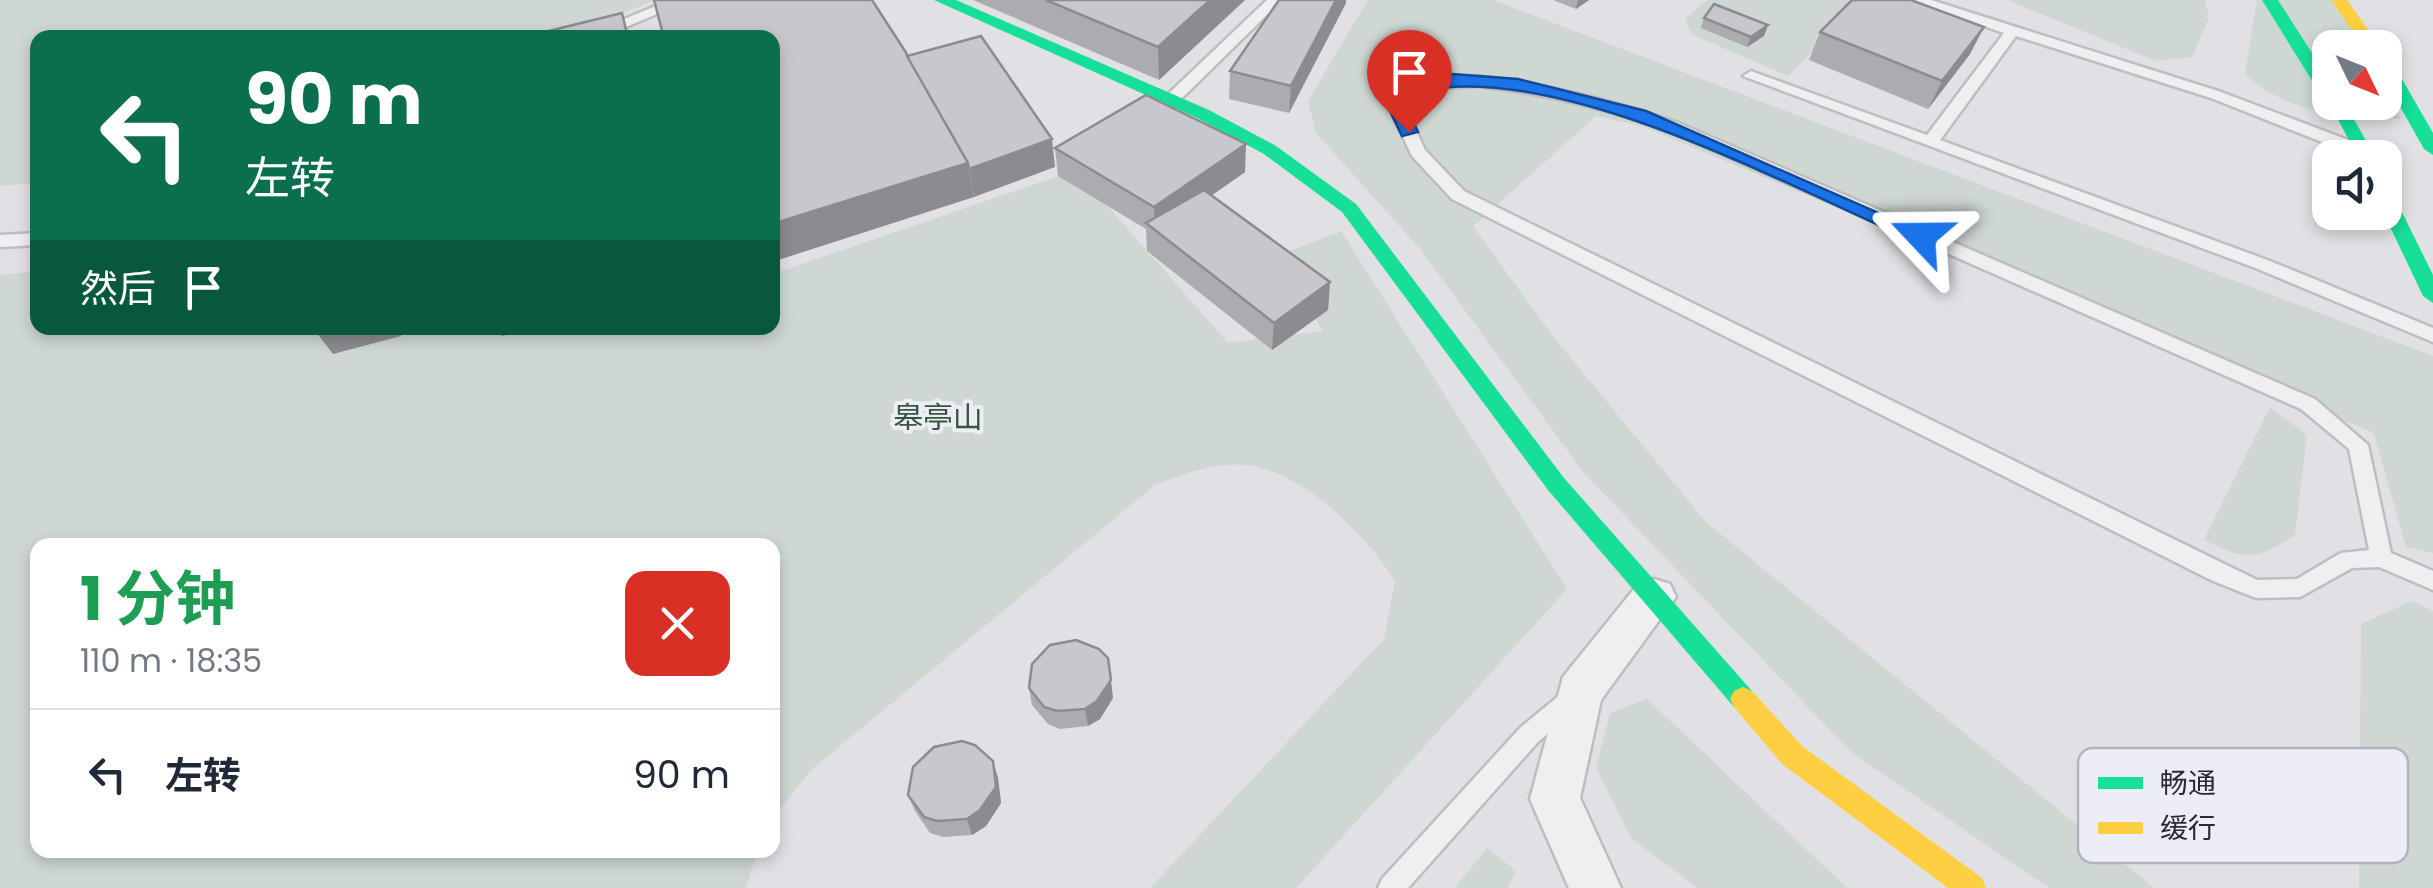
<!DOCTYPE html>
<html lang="zh">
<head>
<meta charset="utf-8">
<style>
  :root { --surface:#fff; --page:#f2f2f3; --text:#1f2937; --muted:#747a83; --line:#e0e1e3 }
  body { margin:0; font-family:Poppins,"Noto Sans SC",sans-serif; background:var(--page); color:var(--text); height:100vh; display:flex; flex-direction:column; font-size:38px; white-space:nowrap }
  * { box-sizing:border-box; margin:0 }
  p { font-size:32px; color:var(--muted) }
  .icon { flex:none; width:55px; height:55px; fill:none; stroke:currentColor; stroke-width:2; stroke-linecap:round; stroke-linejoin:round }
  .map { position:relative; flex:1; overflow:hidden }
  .sheet { position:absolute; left:30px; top:538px; width:750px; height:320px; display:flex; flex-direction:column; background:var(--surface); border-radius:20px; box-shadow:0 5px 15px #0003 }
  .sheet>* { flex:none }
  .hud { position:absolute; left:30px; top:30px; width:750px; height:305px; border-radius:20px; box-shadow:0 5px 15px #0003; background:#0b6e4f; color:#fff; overflow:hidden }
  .needle { width:65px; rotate:133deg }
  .fabs { position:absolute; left:2312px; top:30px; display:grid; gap:20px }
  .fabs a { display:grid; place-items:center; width:90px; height:90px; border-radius:20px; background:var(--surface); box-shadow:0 5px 15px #0003; font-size:50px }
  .pin { position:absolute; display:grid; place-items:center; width:85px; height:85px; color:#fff; margin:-102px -42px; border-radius:50% 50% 50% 0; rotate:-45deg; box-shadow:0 0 10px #0007 }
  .pin .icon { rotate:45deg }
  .me { position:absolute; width:110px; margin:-55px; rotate:293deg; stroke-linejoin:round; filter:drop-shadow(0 0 8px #0008) }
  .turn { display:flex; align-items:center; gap:35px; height:210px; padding:0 50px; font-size:45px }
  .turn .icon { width:130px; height:130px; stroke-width:2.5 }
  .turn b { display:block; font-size:70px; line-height:85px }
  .then { display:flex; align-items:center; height:95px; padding:0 50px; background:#0003; gap:20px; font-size:38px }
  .round { display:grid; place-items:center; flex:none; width:105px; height:105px; border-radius:20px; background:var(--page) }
  .headline { display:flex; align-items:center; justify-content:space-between; height:170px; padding:0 50px }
  h1 { font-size:60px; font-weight:700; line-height:75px; color:#1e9e55 }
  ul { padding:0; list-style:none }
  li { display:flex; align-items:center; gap:30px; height:130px; padding:0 50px; border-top:2px solid var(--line) }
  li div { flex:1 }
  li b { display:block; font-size:38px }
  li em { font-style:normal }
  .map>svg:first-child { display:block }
  .green { fill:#ced7d1 }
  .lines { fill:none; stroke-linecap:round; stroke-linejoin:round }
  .lane-casing { stroke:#bdbdc2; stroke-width:5 }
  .street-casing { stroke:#bdbdc2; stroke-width:5 }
  .lane { fill:#efeff2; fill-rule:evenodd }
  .street { fill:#efeff2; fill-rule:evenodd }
  .fast { fill:#16e098; fill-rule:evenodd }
  .slow { fill:#ffcf43; fill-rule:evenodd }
  .wall { fill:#ababb0 }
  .shaded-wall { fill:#8b8b90 }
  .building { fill:#c7c7cd; stroke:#8b8b90; stroke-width:2.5 }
  .route { fill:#1a73e8; stroke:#114b97; stroke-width:2.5 }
  .labels { text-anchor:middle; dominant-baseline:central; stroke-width:8; stroke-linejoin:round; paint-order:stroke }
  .park-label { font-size:30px; fill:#37573c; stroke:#edeef5 }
  .key { fill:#edeef5; stroke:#b2b3be; stroke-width:2.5 }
  .key-label { font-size:28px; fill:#28293d }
</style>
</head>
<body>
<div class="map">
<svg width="2433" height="888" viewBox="0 0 2433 888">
  <rect width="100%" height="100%" fill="#e0e0e5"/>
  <!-- green -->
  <g class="green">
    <polygon points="0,0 656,0 562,37 38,38 37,183 0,186"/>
    <polygon points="1368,0 1493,0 2433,356 2433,553 2406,547 2374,433 1642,126 1596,116 1473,226 1551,334 1706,522 2154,888 2049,888 1851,752 1584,473 1420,249 1316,133 1308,101"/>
    <polygon points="1707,0 1862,0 1788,76 1691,34 1685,19"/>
    <polygon points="2007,0 2205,0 2209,18 2192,57 2156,61"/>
    <path d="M2257,0H2337L2363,47L2330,48V102H2385V89L2401,119C2347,118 2284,112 2245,74Z"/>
    <path d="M1076,170L1228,343L1323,331L1277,256L1341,231L1567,589L1296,888H1150L1384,639L1395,581C1367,536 1302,470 1246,465C1214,462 1184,474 1155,485L811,770L773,818L772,545H38V850H758L746,888H0V275L37,271L38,328H772L773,274Z"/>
    <path d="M2270,407L2307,435L2295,535C2254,562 2247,560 2204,540Z"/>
    <polygon points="2412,601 2433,611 2433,888 2359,888 2361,624"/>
    <polygon points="1647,699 1847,888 1698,888 1631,838 1596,768 1610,713"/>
    <polygon points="1488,848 1516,872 1507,888 1454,888"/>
  </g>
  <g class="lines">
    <!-- lane casing -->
    <g class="lane-casing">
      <g id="lane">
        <polygon points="670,0 690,0 600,38 579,38"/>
        <polygon points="1267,0 1282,0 1177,103 1165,103 1165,97"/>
        <polygon points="1909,0 1931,0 2221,92 2364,146 2364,154 2352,154 2211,98 2016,36 1940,140 2270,261 2433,328 2433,342 2258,269 1743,76 1751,71 1756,73 1927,135 2004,33"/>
        <path d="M1477,76C1547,84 1610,100 1676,122L2315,399L2368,445L2391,553L2433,571V590L2379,567L2352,568L2300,597L2256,598L2213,581L1452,199L1412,156L1391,111L1413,82ZM1477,86C1545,93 1601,108 1665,129L2301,409L2349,449L2369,550L2341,553L2297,579L2257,580L1464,191L1425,150L1407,111L1423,89Z"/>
        <polygon points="38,233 38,245 0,247 0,235"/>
        <polygon points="1574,687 1582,690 1586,697 1582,704 1537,743 1408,888 1378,888 1382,879 1521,727 1566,690"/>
      </g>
    </g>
    <!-- street casing -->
    <g class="street-casing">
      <polygon id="street" points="1654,579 1670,584 1676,597 1601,700 1580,798 1621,888 1569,888 1530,799 1563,677 1638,584"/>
    </g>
    <!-- lane -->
    <use href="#lane" class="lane"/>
    <!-- street -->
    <use href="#street" class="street"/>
    <!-- fast -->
    <g class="fast">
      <polygon points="934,0 956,0 1209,110 1276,146 1356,204 1564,478 1752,691 1756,699 1752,707 1743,711 1734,707 1548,490 1342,212 1264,154 1197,118"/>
      <polygon points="2262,0 2278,0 2330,81 2330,102 2344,102 2376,158 2358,158 2328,100 2321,95"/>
      <polygon points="2385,60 2394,65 2433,133 2433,155 2424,149 2385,80"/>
      <polygon points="2385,190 2394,196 2433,275 2433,303 2423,296 2383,212"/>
    </g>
    <!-- slow -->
    <g class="slow">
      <polygon points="2331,0 2347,0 2381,48 2364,48"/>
      <polygon points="1743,687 1752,691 1802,746 1982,878 1986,888 1948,888 1782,764 1734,707 1730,699 1734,691"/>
    </g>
  </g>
  <!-- wall -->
  <g class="wall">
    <polygon points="973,0 1245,0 1159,80"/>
    <polygon points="1553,0 1589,0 1576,9"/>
    <polygon points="1346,3 1289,113 1229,99 1230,71"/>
    <polygon points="1704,18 1768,25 1764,36 1747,47 1701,28"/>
    <polygon points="1984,27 1970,54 1928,109 1809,60 1820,32"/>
    <polygon points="1055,148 1245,172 1211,196 1330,282 1328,310 1272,350 1147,251 1146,229 1058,176"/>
    <polygon points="1029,688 1113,698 1100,719 1088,726 1060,729 1048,724 1032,705"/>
    <polygon points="993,761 998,778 1001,803 986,826 972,835 943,837 930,833 915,811 908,795"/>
  </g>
  <!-- shaded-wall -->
  <g class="shaded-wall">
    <polygon points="1210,0 1245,0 1159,80 1158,47"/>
    <polygon points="1336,0 1346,0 1346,3 1289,113 1291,86"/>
    <polygon points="1578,0 1589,0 1576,9"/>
    <polygon points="1768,25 1764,36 1747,47 1751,37"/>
    <polygon points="1984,27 1970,54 1928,109 1942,81"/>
    <polygon points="1052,139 1055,167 974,197 969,169"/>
    <polygon points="1246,144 1245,172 1158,233 1155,230 1154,207"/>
    <polygon points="968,163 974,197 772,262 772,224"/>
    <polygon points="1330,282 1328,310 1272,350 1274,323"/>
    <polygon points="313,328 400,328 401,336 333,354"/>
    <polygon points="496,328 537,328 502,336"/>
    <polygon points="1111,680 1113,698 1100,719 1088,726 1085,709"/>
    <polygon points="993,761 998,778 1001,803 986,826 972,835 967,819"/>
  </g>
  <!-- building -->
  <g class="building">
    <polygon points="654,0 872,0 905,51 968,163 772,224 772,38 664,38"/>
    <polygon points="1046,0 1210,0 1158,47"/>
    <polygon points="1279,0 1336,0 1291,86 1230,71"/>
    <polygon points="1852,0 1911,0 1984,27 1942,81 1820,32"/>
    <polygon points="1714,4 1768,25 1751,37 1704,18"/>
    <polygon points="622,13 628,38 520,38"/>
    <polygon points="981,36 1052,139 969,169 968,163 907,56"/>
    <polygon points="1146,95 1246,144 1154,207 1055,148"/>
    <polygon points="1204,190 1330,282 1274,323 1146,223"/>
    <polygon points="1076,640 1099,649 1108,658 1111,680 1097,701 1085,709 1057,711 1044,707 1029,688 1032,664 1050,645"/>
    <polygon points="962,741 975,745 993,761 996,787 980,810 967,819 937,821 924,817 908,795 913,767 934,747"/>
  </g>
  <!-- route -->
  <path class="route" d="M1452,74L1518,79L1646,111L1931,236L1921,243L1914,241C1783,184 1566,64 1424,90L1408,111L1418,132L1402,136L1390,111L1412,82Z"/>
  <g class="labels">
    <!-- park labels -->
    <g class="park-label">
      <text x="938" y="417">皋亭山</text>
    </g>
  </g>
  <!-- legend -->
  <rect x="2078" y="748" width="330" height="115" rx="15" class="key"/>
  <rect x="2098" y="777" width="45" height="12" fill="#16e098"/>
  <rect x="2098" y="822" width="45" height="12" fill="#ffcf43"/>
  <g class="key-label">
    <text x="2160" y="793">畅通</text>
    <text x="2160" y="838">缓行</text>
  </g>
</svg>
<div class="fabs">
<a><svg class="needle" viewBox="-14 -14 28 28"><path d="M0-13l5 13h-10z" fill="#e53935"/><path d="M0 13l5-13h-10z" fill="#747a83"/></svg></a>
<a><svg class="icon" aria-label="sound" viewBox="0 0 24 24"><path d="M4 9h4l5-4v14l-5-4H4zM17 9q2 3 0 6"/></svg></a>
</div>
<div class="pin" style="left:1409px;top:132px;background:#d93025"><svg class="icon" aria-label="arrive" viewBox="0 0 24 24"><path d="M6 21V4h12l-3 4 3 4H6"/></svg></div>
<svg class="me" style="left:1921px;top:236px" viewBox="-20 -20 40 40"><path d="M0-17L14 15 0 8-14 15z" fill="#1a73e8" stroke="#fff" stroke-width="4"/></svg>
<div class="hud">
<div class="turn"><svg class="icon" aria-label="left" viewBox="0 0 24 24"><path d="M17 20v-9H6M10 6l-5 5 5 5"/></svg><div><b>90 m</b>左转</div></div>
<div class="then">然后<svg class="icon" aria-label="arrive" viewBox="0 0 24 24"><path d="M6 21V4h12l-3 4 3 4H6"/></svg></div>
</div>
<section class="sheet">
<div class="headline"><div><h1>1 分钟</h1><p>110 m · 18:35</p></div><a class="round" style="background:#d93025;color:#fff"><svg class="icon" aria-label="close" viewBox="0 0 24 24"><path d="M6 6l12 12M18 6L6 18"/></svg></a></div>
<ul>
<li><svg class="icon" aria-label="left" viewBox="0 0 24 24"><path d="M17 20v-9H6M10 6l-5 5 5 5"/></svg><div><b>左转</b></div><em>90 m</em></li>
</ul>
</section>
</div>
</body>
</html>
